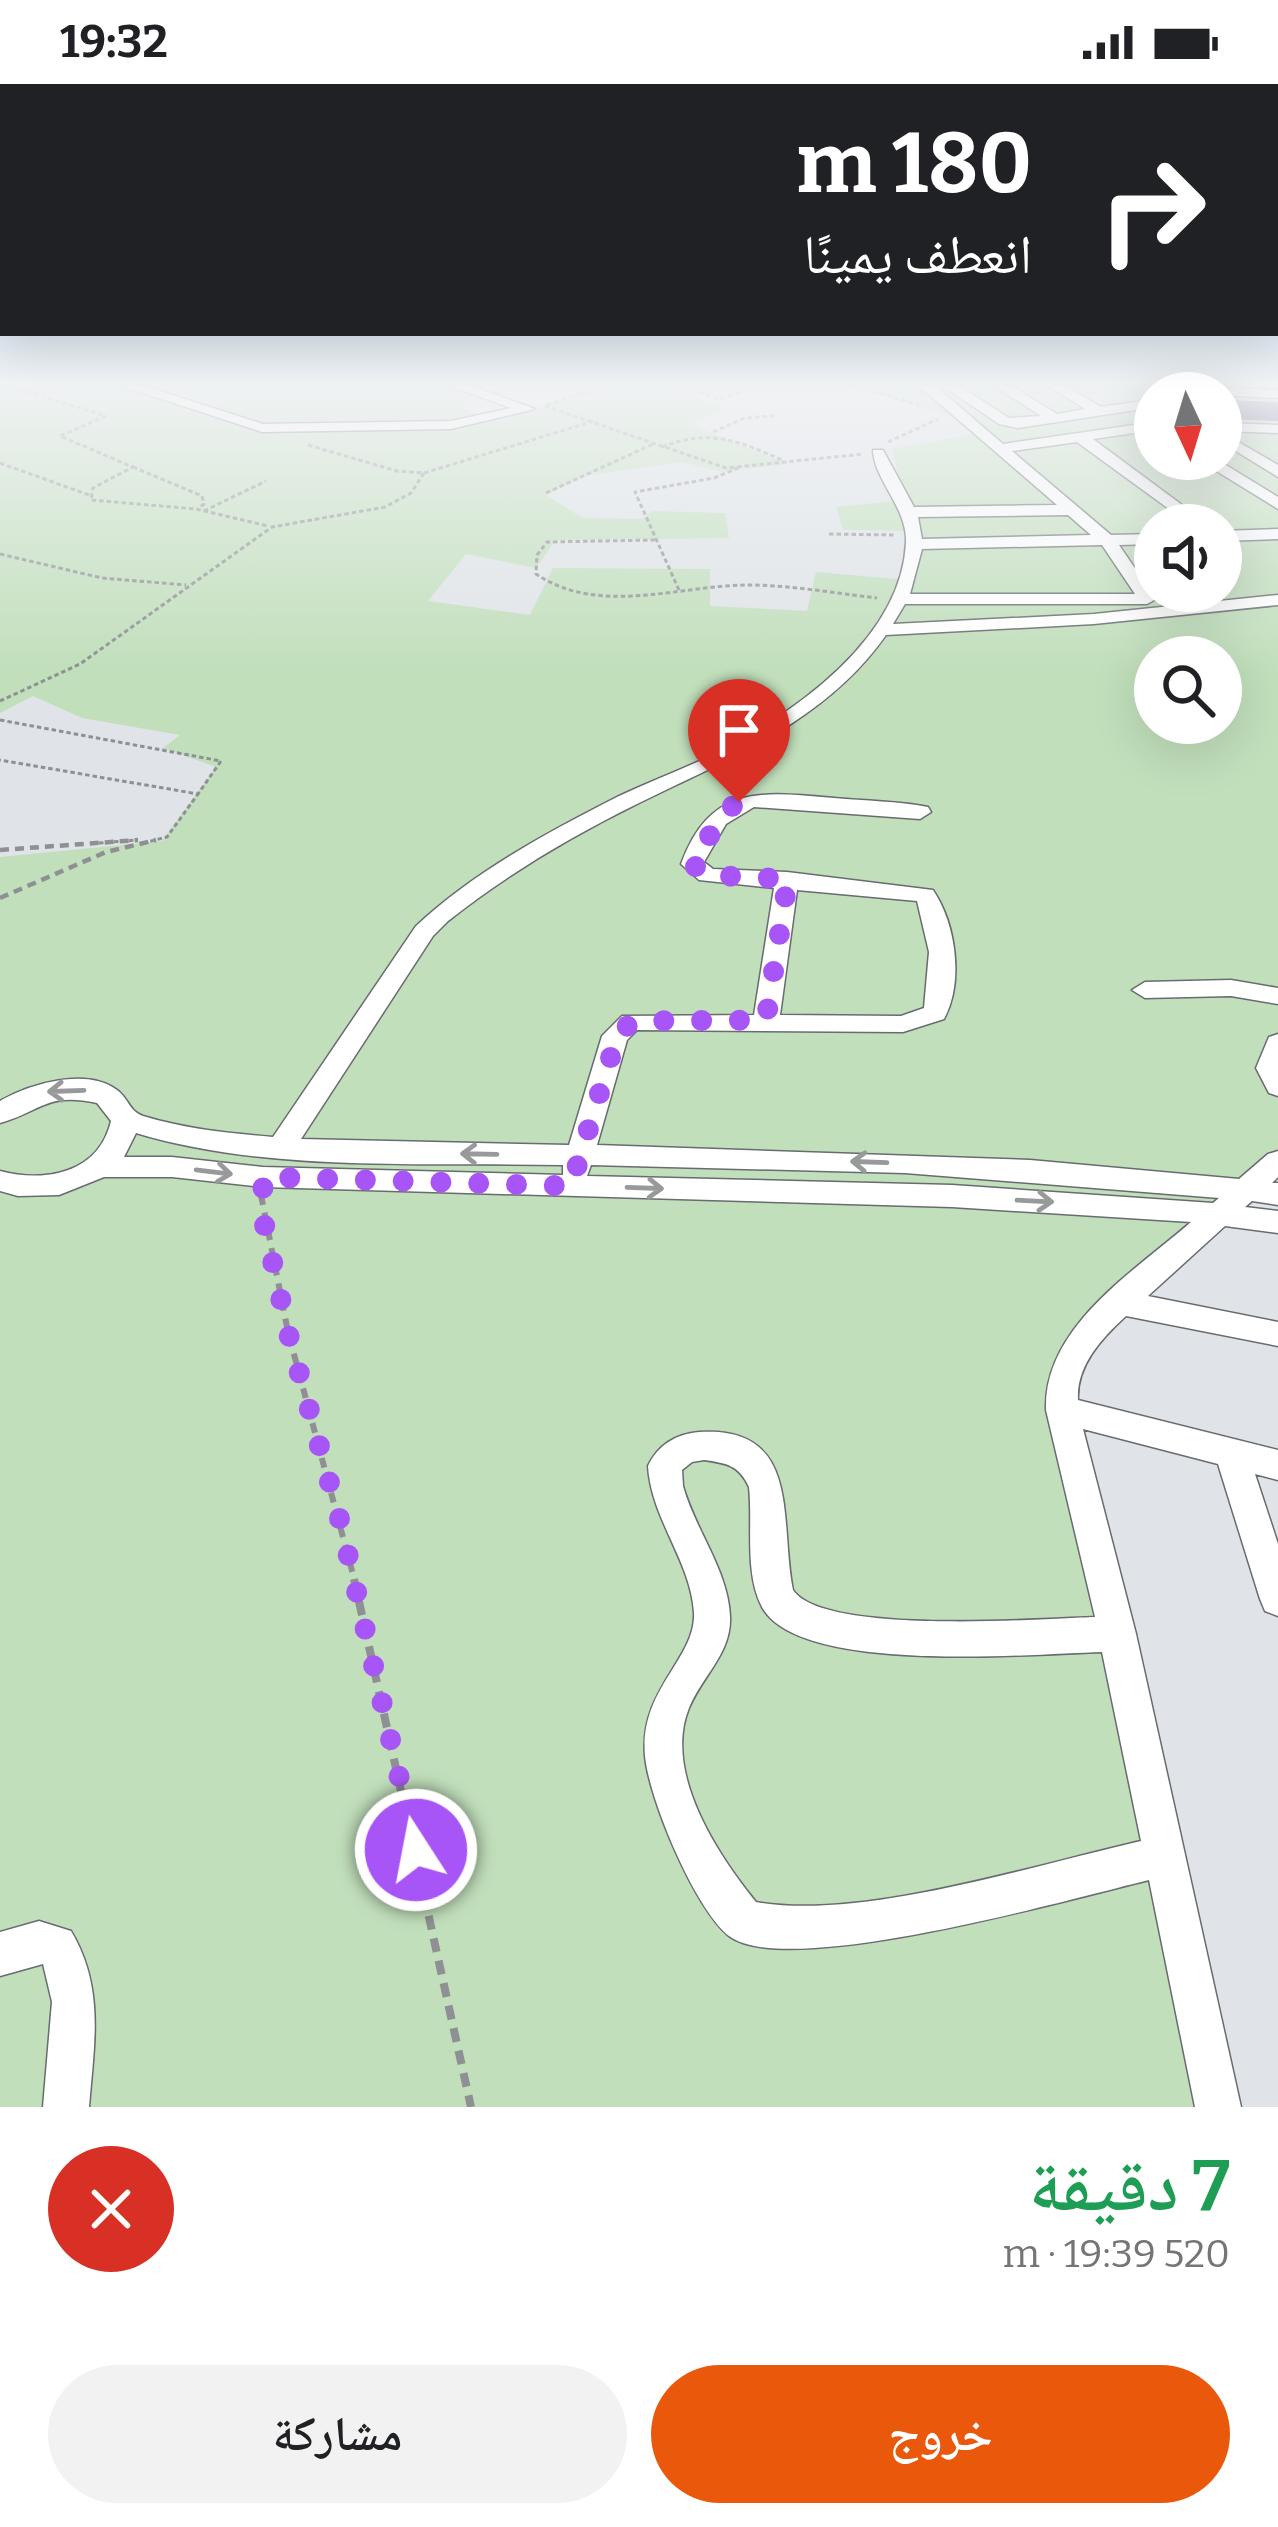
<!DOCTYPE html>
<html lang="ar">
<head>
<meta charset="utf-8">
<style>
  :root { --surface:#fff; --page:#f2f2f2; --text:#202124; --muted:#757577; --accent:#ea580c }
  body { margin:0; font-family:Bitter,"Noto Naskh Arabic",serif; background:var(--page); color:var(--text); direction:rtl; height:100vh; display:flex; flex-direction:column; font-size:45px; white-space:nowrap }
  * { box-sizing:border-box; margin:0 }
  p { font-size:39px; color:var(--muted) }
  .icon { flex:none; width:66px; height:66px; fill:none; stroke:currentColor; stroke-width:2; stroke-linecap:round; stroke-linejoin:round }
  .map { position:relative; height:2023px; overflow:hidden; direction:ltr }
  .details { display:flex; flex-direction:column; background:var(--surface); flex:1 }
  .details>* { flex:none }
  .top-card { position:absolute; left:0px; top:0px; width:1278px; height:252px; box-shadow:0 12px 48px #0002; direction:rtl; background:#202124; color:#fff; overflow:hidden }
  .needle { width:78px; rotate:176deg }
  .tools { position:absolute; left:1134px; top:288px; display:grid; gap:24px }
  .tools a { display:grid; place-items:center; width:108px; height:108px; border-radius:50%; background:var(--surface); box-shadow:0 12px 48px #0002; font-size:60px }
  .pin { position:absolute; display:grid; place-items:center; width:102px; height:102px; color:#fff; margin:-123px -51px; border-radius:50% 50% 50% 0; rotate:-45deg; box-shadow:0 0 12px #0007 }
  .pin .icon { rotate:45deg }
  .me { position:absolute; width:132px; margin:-66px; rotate:349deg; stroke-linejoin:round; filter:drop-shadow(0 0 9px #0008) }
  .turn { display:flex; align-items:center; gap:42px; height:252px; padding:0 48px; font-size:54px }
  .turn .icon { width:156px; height:156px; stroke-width:2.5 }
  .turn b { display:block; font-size:84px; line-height:102px }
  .round { display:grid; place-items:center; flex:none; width:126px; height:126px; border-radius:63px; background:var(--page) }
  .summary { display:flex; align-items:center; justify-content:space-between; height:204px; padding:0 48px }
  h1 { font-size:72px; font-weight:600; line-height:90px; color:#1e9e55 }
  .action { display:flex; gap:24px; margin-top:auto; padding:24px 48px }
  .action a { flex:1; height:138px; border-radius:72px; background:var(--accent); color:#fff; font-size:48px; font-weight:600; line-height:138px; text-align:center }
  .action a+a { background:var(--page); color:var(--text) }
  .status { display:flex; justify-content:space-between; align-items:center; height:84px; padding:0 60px; background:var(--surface); direction:ltr }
  .status svg { height:33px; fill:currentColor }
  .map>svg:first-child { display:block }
  .green { fill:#c1dfbb; fill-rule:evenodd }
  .building { fill:#494574 }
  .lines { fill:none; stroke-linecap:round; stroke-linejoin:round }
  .street-casing { stroke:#686b6f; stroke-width:3 }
  .path-far3 { stroke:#8e9093; stroke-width:3; stroke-dasharray:4.5 3; stroke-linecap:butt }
  .path-far2 { stroke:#8e9093; stroke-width:4.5; stroke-dasharray:9 6; stroke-linecap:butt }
  .path-far1 { stroke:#8e9093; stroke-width:6; stroke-dasharray:10 8; stroke-linecap:butt }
  .path { stroke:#8e9093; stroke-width:8; stroke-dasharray:14 9; stroke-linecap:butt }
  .street { fill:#fff; fill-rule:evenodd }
  .oneway { stroke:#98999a }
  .route { stroke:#a855f7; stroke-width:21; stroke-dasharray:0 37.8 }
</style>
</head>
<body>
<div class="status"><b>19:32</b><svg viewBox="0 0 49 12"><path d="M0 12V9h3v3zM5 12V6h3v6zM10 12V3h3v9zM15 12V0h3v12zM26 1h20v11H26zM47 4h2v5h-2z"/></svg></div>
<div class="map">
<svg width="1278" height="2023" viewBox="0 0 1278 2023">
  <rect width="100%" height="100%" fill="#e0e4e8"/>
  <!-- green -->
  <path class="green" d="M0,301H462L492,309L463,324L498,337L607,301H667L724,324L690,340L788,380L724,388L681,378L584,392L546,411L583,434L643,435L652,427L725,429L729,454L556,456L536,484L466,470L428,517L530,531L553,484L710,485V522L807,527L816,488L909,496L920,447L843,446L836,423L905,416L892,365L993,347L855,301H1278V1067L1050,1295L1195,2023H0V773L162,757L216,683L163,664L180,651L82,634L33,612L0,629ZM1155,309H1221V375H1155ZM1155,441H1221V507H1155ZM1155,573H1221V639H1155Z"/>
  <!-- building -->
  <polygon class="building" points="1221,316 1278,318 1278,337 1221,335"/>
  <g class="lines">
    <!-- street casing -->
    <g class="street-casing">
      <g id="street">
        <polygon points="119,301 141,301 263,340 451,337 511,324 447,301 469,301 535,325 451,345 262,348"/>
        <path d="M918,301H934L1003,360L1155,338V346L1093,355L1209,441H1191L1077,358L1012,367L1111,451L1155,450V460L1119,461L1156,515L1147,520H905L893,540L1094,530L1278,511V521L1094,540L886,551C825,638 728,675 637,720C570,753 506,791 448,837L433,852L301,1055L569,1061L602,952L622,932L754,931L774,804L699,796L681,780C711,699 762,708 834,714C865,717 898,717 928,723L931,728L920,735L754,723L726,740L704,778L713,785L787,788L933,806C956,840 964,898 944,935L903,948L637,946L627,956L597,1061L1030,1076L1239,1095L1268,1070L1278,1067V1093L1272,1099H1278V1121L1252,1117L1245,1123L1278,1127V1149L1225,1142L1148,1212L1278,1238V1262L1126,1232C1101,1255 1076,1282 1078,1316L1278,1366V1396L1255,1390L1278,1460V1532L1265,1527L1260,1515L1218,1380L1083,1345L1136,1550L1241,2023H1195L1149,1796C1074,1814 787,1896 729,1852C695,1825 649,1715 645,1672C639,1605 696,1575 694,1529C691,1477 651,1435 648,1382C658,1361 676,1350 699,1348C803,1341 779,1439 793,1506C823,1551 1038,1535 1095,1533L1046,1326C1043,1243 1135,1187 1191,1138L952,1123L263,1103L172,1093H104L59,1111L18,1112L0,1107V1087C46,1099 99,1089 111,1037L97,1019C46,1008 42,1027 0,1039V1017C30,1000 86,983 117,1006C129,1015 129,1027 143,1032C186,1045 228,1049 273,1053L416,842C474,788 546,749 617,713C650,697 685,685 718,668C796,628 902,554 906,458C907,423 874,396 873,366H883L914,423L1057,421ZM1068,431L1091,451L922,455L918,433ZM1102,461L1135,510H910L922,465ZM797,806L917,817L929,868L924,924L901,932L780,931ZM136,1049C268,1089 425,1078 563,1081V1091L263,1083L172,1073H124ZM591,1081L905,1089L1219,1114L1213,1119L952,1101L587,1092ZM704,1376C726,1379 739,1381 749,1403C753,1440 744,1489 762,1523C799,1591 1030,1570 1102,1568L1141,1757C1035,1781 860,1837 756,1818C717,1770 663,1688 689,1624C702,1592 732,1569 730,1532C728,1486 695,1446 683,1402L682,1386L692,1378Z"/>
        <polygon points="958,301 1009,334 1041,332 993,301 1010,301 1057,330 1085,325 1047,301 1064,301 1101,323 1155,315 1155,323 1018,344 999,340 943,302"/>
        <polygon points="1179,302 1278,306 1278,314 1174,309"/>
        <polygon points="1221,339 1278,341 1278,349 1221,347"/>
        <polygon points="1221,348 1278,381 1278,393 1221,358"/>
        <polygon points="1197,375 1216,375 1278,413 1278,425"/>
        <polygon points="1278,445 1278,455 1221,457 1221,447"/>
        <polygon points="1231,896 1278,904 1278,920 1231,912 1145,914 1132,906 1145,898"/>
        <polygon points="1278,950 1278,1012 1269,1009 1256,984 1269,953"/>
        <path d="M39,1837L71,1847C105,1904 94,1960 89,2023H43L52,1918L43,1880L0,1892V1848Z"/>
      </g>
    </g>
    <!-- path-far3 -->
    <g class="path-far3">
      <polyline points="5,301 106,332"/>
      <polyline points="678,301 718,315 764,301"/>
      <polyline points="851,301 919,321"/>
      <polyline points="547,321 604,301"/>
      <polyline points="545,322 726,384 864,370"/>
      <polyline points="106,332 60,352 133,383 93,404 91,416 196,425 268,442"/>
      <polyline points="713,348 745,334 776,332"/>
      <polyline points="888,358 938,335"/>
      <polyline points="308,361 397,387 424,389 597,336"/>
      <path d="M662,363C709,344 740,357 784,377"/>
      <polyline points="0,379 89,411"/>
      <polyline points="133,383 202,412 204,420 199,424"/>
      <polyline points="546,409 653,360"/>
      <polyline points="204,427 266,397"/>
      <polyline points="829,450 896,451"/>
      <path d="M655,456L547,458L537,471L536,490C598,532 677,502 746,501C790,501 834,509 877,514"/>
      <polyline points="0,470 102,494 186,501"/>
      <polyline points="679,506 635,408 714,394 738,384"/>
      <polyline points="0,617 80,580 272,443 385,423 411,409 424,389"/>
      <polyline points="0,636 221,677 198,710 0,676"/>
      <polyline points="99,759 138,756"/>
      <polyline points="143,759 167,753 198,710"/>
    </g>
    <!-- path-far2 -->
    <g class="path-far2">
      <polyline points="0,766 138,756"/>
      <polyline points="0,814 106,768 156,756"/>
    </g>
    <!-- path-far1 -->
    <polyline class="path-far1" points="261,1111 288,1248 355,1498"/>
    <!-- path -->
    <polyline class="path" points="354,1495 471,2023"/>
    <!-- street -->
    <use href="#street" class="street"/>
  </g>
  <!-- one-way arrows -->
  <defs><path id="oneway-shaft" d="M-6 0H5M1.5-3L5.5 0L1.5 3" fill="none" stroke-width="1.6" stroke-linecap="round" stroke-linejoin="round" transform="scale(3)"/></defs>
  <g class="oneway">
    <use href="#oneway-shaft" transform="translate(66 1007) rotate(178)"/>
    <use href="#oneway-shaft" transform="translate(479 1070) rotate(-179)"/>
    <use href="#oneway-shaft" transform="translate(869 1078) rotate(-178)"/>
    <use href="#oneway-shaft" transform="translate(214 1088) rotate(7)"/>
    <use href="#oneway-shaft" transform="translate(645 1104) rotate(2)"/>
    <use href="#oneway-shaft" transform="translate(1035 1117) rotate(3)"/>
  </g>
  <!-- sky -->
  <linearGradient id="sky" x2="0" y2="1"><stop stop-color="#80b6e4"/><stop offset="0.51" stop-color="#f1f3f5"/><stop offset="1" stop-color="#f1f3f5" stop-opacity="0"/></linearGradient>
  <rect width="1278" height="585" fill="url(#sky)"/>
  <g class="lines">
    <!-- route -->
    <polyline class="route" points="416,1766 341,1440 288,1248 263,1134 263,1093 571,1102 619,946 638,937 766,936 788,795 707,791 692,780 725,727 739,718"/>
  </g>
</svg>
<div class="tools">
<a><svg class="needle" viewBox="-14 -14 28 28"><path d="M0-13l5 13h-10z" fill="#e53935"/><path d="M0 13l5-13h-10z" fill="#757577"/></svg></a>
<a><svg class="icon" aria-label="sound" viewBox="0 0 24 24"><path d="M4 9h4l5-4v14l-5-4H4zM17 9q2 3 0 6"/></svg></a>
<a><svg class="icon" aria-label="search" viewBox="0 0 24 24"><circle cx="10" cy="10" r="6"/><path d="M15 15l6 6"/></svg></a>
</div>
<div class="pin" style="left:739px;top:718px;background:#d93025"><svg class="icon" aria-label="arrive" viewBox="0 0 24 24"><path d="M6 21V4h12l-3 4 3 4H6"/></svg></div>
<svg class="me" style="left:416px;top:1766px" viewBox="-20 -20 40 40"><circle r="17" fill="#a855f7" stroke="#fff" stroke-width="3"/><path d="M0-11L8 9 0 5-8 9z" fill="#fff"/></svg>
<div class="top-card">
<div class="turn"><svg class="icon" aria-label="right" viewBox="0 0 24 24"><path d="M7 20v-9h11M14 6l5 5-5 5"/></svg><div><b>180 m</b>انعطف يمينًا</div></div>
</div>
</div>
<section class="details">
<div class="summary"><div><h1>7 دقيقة</h1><p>520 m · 19:39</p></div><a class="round" style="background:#d93025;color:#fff"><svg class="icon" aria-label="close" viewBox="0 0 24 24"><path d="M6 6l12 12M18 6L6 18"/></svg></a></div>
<div class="action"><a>خروج</a><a>مشاركة</a></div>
</section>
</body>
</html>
